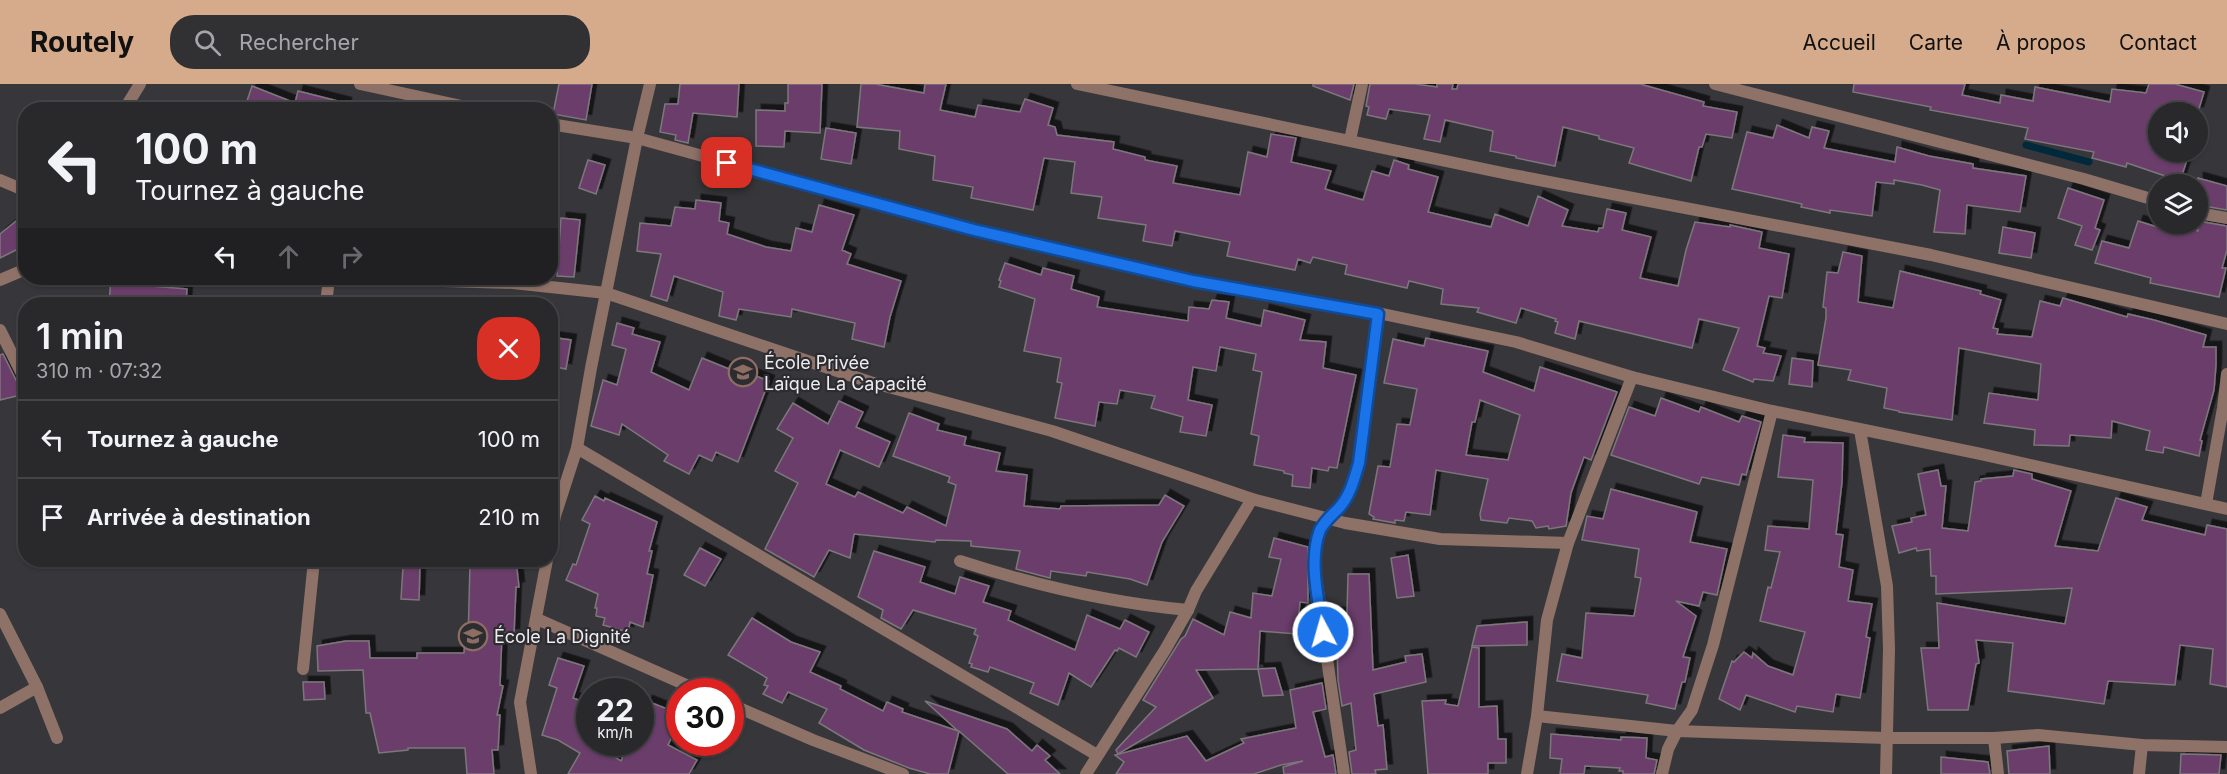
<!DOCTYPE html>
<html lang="fr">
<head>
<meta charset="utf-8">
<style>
  :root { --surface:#29292c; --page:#313134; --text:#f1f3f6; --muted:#a5a6a9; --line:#454548; --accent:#d6ab8b }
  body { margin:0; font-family:Inter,sans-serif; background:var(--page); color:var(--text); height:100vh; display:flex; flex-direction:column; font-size:22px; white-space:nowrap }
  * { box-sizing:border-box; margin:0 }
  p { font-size:20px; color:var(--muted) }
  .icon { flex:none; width:33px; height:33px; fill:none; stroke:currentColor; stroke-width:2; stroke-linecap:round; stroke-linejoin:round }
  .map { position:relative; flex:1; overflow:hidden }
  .details { position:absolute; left:18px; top:213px; width:540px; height:270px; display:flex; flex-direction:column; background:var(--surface); border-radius:24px; box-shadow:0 2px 4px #0004,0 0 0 2px var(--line) }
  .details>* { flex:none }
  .banner { position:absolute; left:18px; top:18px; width:540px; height:183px; border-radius:24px; box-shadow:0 2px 4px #0004,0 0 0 2px var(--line); background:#29292c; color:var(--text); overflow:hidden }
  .fabs { position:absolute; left:2148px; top:18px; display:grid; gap:12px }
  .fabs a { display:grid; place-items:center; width:60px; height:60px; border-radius:50%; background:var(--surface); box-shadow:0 2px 4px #0004,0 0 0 2px var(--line); font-size:30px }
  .speed { position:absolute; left:576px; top:594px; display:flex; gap:12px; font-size:30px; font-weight:700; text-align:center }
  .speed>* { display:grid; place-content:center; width:78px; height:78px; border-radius:50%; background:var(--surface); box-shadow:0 2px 4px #0004,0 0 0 2px var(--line); line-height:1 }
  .speed small { font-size:15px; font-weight:400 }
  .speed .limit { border:9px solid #d22; background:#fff; color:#111 }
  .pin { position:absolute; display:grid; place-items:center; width:51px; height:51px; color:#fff; margin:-26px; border-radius:12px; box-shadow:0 3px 9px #0006 }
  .me { position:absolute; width:66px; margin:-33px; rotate:354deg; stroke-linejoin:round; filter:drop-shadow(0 0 4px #0008) }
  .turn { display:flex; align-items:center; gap:21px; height:126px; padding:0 18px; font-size:27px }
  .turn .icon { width:78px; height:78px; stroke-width:2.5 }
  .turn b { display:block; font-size:42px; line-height:51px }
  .lanes { display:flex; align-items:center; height:57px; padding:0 18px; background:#0003; justify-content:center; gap:30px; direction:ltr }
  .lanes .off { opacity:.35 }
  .round { display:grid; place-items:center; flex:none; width:63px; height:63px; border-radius:24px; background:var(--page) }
  .summary { display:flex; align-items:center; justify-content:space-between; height:102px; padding:0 18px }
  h1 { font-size:36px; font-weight:600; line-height:45px }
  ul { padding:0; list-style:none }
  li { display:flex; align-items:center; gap:18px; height:78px; padding:0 18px; border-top:2px solid var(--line) }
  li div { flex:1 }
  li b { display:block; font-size:22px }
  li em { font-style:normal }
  header { display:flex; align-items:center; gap:36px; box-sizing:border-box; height:84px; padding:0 30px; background:var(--accent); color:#111 }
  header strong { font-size:28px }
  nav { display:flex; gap:33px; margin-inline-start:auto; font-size:21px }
  .search { width:420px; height:54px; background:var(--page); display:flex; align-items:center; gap:15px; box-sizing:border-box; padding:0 21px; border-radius:24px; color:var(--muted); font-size:22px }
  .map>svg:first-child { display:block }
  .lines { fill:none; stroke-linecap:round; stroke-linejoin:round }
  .stream { stroke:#002a3c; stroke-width:7 }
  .building { fill:#6b3e6b; stroke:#7c777b; stroke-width:1.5; fill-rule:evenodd; filter:url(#shadow) }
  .minor { stroke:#8e7167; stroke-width:12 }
  .route-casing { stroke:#114b97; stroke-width:15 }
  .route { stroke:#1a73e8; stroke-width:10 }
  .labels { text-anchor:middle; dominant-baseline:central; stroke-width:4.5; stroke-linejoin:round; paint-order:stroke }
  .poi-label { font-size:18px; fill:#ededf0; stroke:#2d2c31; text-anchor:start }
</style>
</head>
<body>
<header>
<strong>Routely</strong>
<div class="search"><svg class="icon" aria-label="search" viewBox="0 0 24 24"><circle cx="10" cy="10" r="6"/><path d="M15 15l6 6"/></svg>Rechercher</div>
<nav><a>Accueil</a><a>Carte</a><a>À propos</a><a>Contact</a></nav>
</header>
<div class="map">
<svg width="2227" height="690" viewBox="0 0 2227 690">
  <defs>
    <filter id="shadow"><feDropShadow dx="5.5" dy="-5.5" stdDeviation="0" flood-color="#0009"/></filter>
  </defs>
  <rect width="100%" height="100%" fill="#37373b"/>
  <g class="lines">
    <!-- stream -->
    <polyline class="stream" points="2026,61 2089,78"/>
  </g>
  <!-- building -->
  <g class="building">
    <polygon points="559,0 592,0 586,36 553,30"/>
    <polygon points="680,0 739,0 737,33 693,29 688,59 675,56 676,51 660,48 665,20 678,20"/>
    <polygon points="788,0 822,0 820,49 785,47 784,63 756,62 756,26 785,27 785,19 788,19"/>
    <polygon points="861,0 875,0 924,9 925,0 946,0 940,26 975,33 978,21 1020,28 1025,15 1053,24 1048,41 1055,43 1057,51 1114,58 1113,65 1145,73 1145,76 1177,82 1173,99 1240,111 1248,68 1267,73 1271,50 1296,54 1291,78 1331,87 1325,105 1363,116 1372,87 1389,92 1394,76 1409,81 1408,85 1438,93 1428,128 1491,143 1495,130 1528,142 1538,112 1568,126 1562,142 1598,148 1599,144 1603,144 1607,125 1626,129 1622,146 1651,153 1640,194 1678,202 1686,166 1695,138 1730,143 1730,141 1762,148 1759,164 1789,170 1782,214 1769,212 1757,262 1765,264 1763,269 1781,272 1773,297 1754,295 1753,298 1723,286 1739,244 1699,235 1692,264 1579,237 1575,255 1555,249 1558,238 1555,237 1556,235 1521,224 1516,239 1477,228 1479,224 1441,220 1443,205 1409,197 1407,204 1345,190 1347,181 1313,173 1310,179 1298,175 1295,186 1227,172 1230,158 1175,147 1172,162 1143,157 1146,141 1098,134 1102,113 1071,109 1075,78 1044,74 1033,126 971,114 973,103 933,96 935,72 899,65 900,47 857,43"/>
    <polygon points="1313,0 1354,0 1350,16 1313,2"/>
    <polygon points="1370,0 1415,0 1437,3 1437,0 1453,0 1452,5 1457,5 1458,0 1640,0 1704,18 1703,22 1737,28 1732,54 1706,50 1702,63 1699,63 1691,97 1629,79 1634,64 1599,55 1599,52 1563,43 1555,82 1516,74 1516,72 1490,67 1493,47 1445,36 1440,58 1424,55 1430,31 1389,25 1386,35 1367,31 1369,23 1366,22"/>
    <polygon points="1854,0 1965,0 1962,11 2000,19 2001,11 2033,17 2035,3 2110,18 2112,5 2146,9 2149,0 2175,0 2204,8 2198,28 2158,28 2158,68 2180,68 2189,70 2180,97 2127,79 2126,83 2092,74 2094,68 2025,55 2028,44 1930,26 1931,23 1853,8"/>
    <polygon points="252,2 295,19 298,7 346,19 345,26 244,26"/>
    <polygon points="1777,41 1809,54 1812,43 1829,47 1824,64 1895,78 1897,63 1929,72 1973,80 1973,84 2026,92 2020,128 1967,121 1965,150 1934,148 1940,106 1922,101 1894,96 1894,100 1876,98 1872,132 1830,126 1830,129 1801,123 1802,120 1732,105 1747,48 1773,54"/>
    <polygon points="826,44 856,49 851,80 821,75"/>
    <polygon points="588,76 605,81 596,110 579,104"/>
    <polygon points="2198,94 2227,102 2227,126 2198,121"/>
    <polygon points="2068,104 2104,116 2095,144 2100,146 2092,166 2075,161 2082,142 2058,134"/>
    <polygon points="696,116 721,119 719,137 729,139 727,150 766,163 791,167 796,144 812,148 819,121 854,131 842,166 851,170 847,180 901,197 890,233 884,263 852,255 855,239 792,225 791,233 739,225 736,236 719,232 723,208 674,192 667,217 651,212 661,170 637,167 640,139 671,142 675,123 695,125"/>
    <polygon points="26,129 26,161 0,174 0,150"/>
    <polygon points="561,134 580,136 574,193 557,192"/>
    <polygon points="2138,137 2167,146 2169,140 2177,140 2198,147 2198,137 2227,142 2227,166 2222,184 2226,184 2219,213 2150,199 2151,194 2095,179 2102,157 2129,164"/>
    <polygon points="2003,143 2035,149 2031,174 1999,169"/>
    <polygon points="1843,168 1862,172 1858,218 1893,224 1900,187 1981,207 1980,210 2001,216 1993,244 1998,245 1997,250 2032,253 2040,217 2060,222 2063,214 2127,233 2128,230 2154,236 2206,251 2203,263 2216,263 2216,281 2214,306 2200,356 2202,357 2199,372 2164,363 2163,369 2146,366 2150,347 2112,337 2111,354 2070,351 2069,362 2034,361 2035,346 1984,339 1989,309 2038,316 2041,280 1959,264 1952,336 1899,328 1899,327 1884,324 1887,304 1848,296 1851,286 1818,281 1826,234 1826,224 1823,223 1827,188 1838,189"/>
    <polygon points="1005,179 1041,191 1043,184 1074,192 1071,205 1099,213 1097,223 1188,237 1189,223 1209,225 1212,216 1229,218 1226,234 1261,242 1264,226 1305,236 1300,256 1326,258 1323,284 1356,291 1337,384 1329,383 1328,387 1312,384 1310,404 1292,402 1293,391 1284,389 1284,387 1254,381 1259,352 1251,350 1262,288 1253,286 1256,270 1220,263 1216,287 1193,283 1188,316 1212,321 1206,352 1180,348 1183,333 1151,324 1155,312 1120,306 1117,320 1099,318 1095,342 1055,334 1062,299 1057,298 1061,274 1024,267 1035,215 999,203 1001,197 999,196"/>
    <polygon points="111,194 151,196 151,202 187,205 186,220 109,220"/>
    <polygon points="617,239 634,244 632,250 660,258 651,288 689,306 702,274 734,287 735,284 769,297 738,378 716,368 712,377 699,371 689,390 664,377 668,371 622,340 619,351 591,342 603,296 617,301 626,265 612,261"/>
    <polygon points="550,253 571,256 566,285 550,282"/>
    <path d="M1426,254L1488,267L1483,288L1534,307L1540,283L1617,308L1591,376L1584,373L1571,409L1566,442L1549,445L1548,442L1536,444L1532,437L1509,434L1507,439L1481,436L1480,430L1488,395L1436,386L1430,431L1406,428L1404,437L1395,436V439L1373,435L1374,433L1369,430L1378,382L1390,383L1397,340L1410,341L1417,305L1384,299L1393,255L1424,262ZM1480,316L1520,331L1508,376L1466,371L1472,338H1475Z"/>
    <polygon points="3,270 19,302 25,306 25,310 0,316 0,271"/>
    <polygon points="1792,274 1813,277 1812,303 1789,300"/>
    <polygon points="1661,314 1699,328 1701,323 1739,338 1742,332 1761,338 1746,391 1742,390 1739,401 1702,393 1699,400 1611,371 1629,323 1655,332"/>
    <polygon points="839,317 863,328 856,343 890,358 879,383 840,366 826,400 855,413 858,408 903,429 907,423 946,442 956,401 948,398 950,393 893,372 909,329 939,340 937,346 966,353 964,361 1000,369 996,387 1027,391 1024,422 1060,425 1061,422 1159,421 1165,411 1184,422 1162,458 1147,501 1130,495 1087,488 1086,492 1051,487 1050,494 1046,493 1016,485 1020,467 971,462 971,457 936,456 935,458 854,450 850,474 829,466 814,493 765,465 798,399 775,387 793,354 777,345 793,319 828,340"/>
    <polygon points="1783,351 1805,354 1804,358 1843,359 1842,398 1836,450 1843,451 1839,483 1853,486 1848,517 1872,520 1866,553 1870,554 1860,614 1836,610 1833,628 1797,622 1795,628 1746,611 1740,626 1719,615 1732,577 1734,578 1744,568 1752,574 1753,569 1768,582 1793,591 1805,548 1760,537 1768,503 1771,504 1780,468 1765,466 1768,442 1809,445 1813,396 1778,393"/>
    <polygon points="1938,386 1941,402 1946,402 1942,444 1968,447 1975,398 1981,397 1981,395 2013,392 2014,386 2032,390 2032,395 2071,407 2055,462 2098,467 2116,414 2147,423 2142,436 2205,451 2207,441 2227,445 2227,603 2210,600 2213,565 2180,561 2175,601 2108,597 2104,620 2008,607 2013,559 1976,556 1979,579 1976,580 1968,626 1928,626 1921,564 1939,564 1937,519 2065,540 2072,504 1936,510 1936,492 1931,492 1930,465 1917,467 1916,464 1899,469 1892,442 1912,438 1911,434 1926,431 1918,390"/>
    <polygon points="1611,405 1697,428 1690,458 1727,465 1717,511 1703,508 1699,522 1676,517 1696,532 1683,573 1690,574 1685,598 1682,598 1675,625 1646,619 1648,611 1557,597 1562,570 1582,574 1586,529 1634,532 1641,494 1635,493 1639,465 1582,456 1587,432 1603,435"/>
    <polygon points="595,412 604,417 605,414 657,438 649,467 652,467 647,490 653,491 643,543 630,538 628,548 603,541 605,534 596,532 597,524 595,524 598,510 566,496 573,480 576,481 590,440 582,436"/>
    <polygon points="1274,454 1308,463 1308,519 1300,518 1297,550 1260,547 1258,585 1275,584 1283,611 1263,612 1258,585 1196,586 1213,614 1118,670 1116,666 1156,623 1143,616 1181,555 1185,552 1193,535 1224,551 1230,528 1251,534 1253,509 1272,512 1281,475 1269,473"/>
    <polygon points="700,464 721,475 705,502 684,491"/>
    <polygon points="874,467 925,483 920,498 955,510 960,493 989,502 983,518 1011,527 1008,536 1075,566 1087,531 1120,545 1125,536 1149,548 1136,573 1119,564 1117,567 1115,566 1091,603 1069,589 1058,621 1030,609 1034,599 990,583 988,588 971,583 972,580 969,579 978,552 974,550 976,545 913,526 901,545 881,534 883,526 858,513"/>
    <polygon points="1408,471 1414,512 1397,514 1391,474"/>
    <polygon points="516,476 519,503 516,503 514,550 502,549 500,601 503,602 497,631 500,631 498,666 492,666 494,690 467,690 465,664 408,664 408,666 379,669 370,629 366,629 363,586 318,587 317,562 346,557 369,557 370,574 417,574 417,569 464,569 465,557 468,557 470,480"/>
    <polygon points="403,483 420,483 419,516 401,515"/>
    <polygon points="1348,490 1369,490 1373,586 1406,578 1405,572 1422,570 1426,598 1374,610 1378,642 1383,641 1387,685 1375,686 1376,690 1352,690 1349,668 1356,666 1351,619 1342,622 1338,596 1336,529 1347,529"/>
    <polygon points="752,534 791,558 820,568 810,588 841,602 840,605 883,627 887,618 903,625 902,628 958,647 925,617 1007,645 1032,667 1037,661 1050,672 1045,676 1060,690 1008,690 959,647 948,690 930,690 909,684 864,666 819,639 827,625 788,608 782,619 763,610 768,602 764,601 767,594 728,571"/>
    <polygon points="1527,538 1527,561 1472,562 1477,542"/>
    <polygon points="1472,563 1479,564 1479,623 1497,622 1498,655 1506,655 1506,679 1488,679 1488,690 1428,690 1422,617 1446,616 1445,620 1458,622"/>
    <polygon points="558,574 584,582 573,614 590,620 590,658 621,677 629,658 640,658 640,634 647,617 680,630 680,636 668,661 697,676 689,690 568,690 580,669 558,656 542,651 557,604 549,601"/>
    <polygon points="303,598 324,598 325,615 304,616"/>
    <polygon points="1322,599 1326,625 1313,628 1325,673 1333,671 1336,690 1284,690 1283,683 1303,677 1281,681 1254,690 1116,690 1124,678 1115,671 1187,652 1206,677 1244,659 1241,655 1296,644 1290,606"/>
    <polygon points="1551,650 1621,656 1621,653 1647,654 1646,674 1657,676 1654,690 1623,690 1623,687 1619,687 1620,684 1585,682 1584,690 1560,690 1562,675 1550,674"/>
    <polygon points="2049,662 2050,690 2009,690 2007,667"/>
    <polygon points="2181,670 2221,671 2219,690 2180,690"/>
    <polygon points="1941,673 1988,678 1990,690 1941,690"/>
  </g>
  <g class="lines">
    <!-- minor -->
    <g class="minor">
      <polyline points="360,0 480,26"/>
      <polyline points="1077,0 1508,90 1931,171 2227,240"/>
      <polyline points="1715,0 2084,95 2158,117"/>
      <polyline points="124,26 140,0"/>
      <polyline points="550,40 637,54 974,146 1193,197 1378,229 1516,258 1632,293 1772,327 1981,370 2227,425"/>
      <polyline points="1350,56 1362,0"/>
      <polyline points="0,96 26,107"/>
      <polyline points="2198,129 2227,134"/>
      <polyline points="344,194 513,199 606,209 870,298 1052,347 1252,415 1345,439 1440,455 1568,459"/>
      <polyline points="0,196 26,185"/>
      <polyline points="326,220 329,194"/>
      <polyline points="0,246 26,298"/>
      <polyline points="1860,346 1887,502 1889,565 1886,690"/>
      <polyline points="577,364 1097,671"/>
      <polyline points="2206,420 2223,324 2227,290"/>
      <polyline points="550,458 555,432 577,364 591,284 637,54 650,0"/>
      <path d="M960,477C1034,501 1110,519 1188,526"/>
      <polyline points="0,530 37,603 57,654"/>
      <polyline points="537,535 702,608"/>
      <polyline points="303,585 314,476"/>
      <polyline points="730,620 813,656 903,690"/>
      <polyline points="0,624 37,603"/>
      <polyline points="1537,632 1677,647 1886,654 1994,654 2038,651 2142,661 2227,663"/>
      <polyline points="1994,654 1998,690"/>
      <polyline points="531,690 520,618 547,476"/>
      <polyline points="1086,690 1165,566 1188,526 1196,507 1252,415"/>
      <path d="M1344,690C1336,635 1327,581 1321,527C1318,506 1313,483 1316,463C1320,438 1332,435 1344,417C1352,406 1355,392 1358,379L1378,229"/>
      <polyline points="1527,690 1537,632 1547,536 1568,459 1632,293"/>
      <polyline points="1662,690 1668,665 1677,647 1692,626 1713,561 1772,327"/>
      <polyline points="2139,690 2142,661"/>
    </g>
  </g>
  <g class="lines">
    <!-- route casing -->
    <g class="route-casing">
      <path id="route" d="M727,79L974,146L1193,197L1378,230L1359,379C1354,395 1350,413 1338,425C1331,432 1325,437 1320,446C1308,477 1319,517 1323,548"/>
    </g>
    <!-- route -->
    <use href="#route" class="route"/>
  </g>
  <!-- icons -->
  <defs>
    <g id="school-ring" transform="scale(1.5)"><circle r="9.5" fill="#2d2c31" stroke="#8d6e63" stroke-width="1.5"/><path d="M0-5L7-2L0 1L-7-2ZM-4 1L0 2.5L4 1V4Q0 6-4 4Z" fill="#8d6e63"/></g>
  </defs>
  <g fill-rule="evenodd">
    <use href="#school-ring" x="743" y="288"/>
    <use href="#school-ring" x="473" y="552"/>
  </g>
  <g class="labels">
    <!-- poi labels -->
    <g class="poi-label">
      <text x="764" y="278">École Privée<tspan x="764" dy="21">Laïque La Capacité</tspan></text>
      <text x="494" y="552">École La Dignité</text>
    </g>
  </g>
</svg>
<div class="fabs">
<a><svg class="icon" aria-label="sound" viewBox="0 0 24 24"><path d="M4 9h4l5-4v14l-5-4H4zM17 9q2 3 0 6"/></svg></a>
<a><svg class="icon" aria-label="layers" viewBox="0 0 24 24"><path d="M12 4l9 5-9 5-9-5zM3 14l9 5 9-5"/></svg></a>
</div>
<div class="speed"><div>22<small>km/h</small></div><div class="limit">30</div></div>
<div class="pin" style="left:727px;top:79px;background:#d93025"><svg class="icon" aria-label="arrive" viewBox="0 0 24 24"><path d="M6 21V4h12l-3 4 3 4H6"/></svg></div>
<svg class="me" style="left:1323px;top:548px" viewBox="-20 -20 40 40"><circle r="17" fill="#1a73e8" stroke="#fff" stroke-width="3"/><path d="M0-11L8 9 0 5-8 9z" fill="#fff"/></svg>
<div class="banner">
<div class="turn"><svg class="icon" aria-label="left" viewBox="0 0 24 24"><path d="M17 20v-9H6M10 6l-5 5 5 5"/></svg><div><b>100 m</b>Tournez à gauche</div></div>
<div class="lanes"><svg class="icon" aria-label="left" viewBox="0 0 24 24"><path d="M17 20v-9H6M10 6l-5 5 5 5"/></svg><svg class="icon off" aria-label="ahead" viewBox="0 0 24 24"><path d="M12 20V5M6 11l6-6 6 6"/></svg><svg class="icon off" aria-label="right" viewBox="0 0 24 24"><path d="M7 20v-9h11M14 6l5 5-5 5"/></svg></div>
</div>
<section class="details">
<div class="summary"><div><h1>1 min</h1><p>310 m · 07:32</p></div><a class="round" style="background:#d93025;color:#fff"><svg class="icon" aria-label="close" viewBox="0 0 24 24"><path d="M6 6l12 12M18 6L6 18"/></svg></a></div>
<ul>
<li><svg class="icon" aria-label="left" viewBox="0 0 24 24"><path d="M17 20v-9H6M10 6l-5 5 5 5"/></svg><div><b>Tournez à gauche</b></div><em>100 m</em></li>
<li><svg class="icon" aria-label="arrive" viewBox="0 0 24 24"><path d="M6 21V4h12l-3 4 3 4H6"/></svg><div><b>Arrivée à destination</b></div><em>210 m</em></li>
</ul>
</section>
</div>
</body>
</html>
